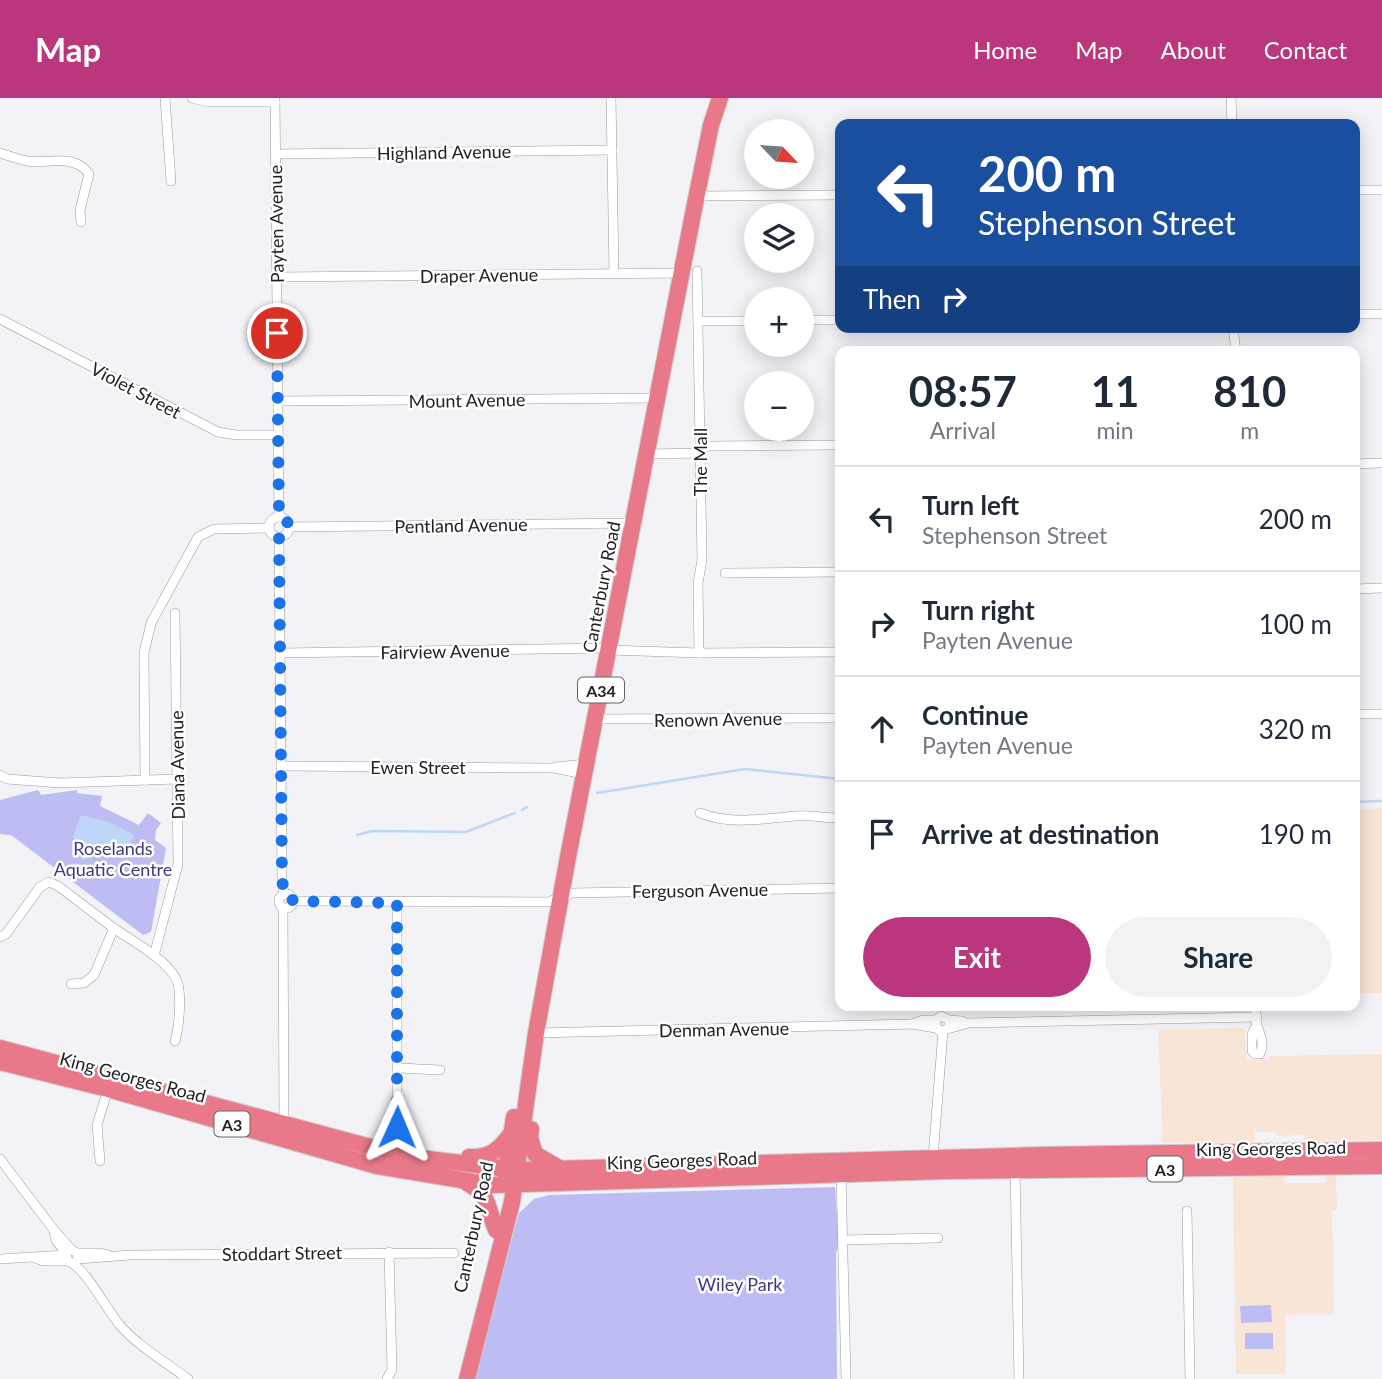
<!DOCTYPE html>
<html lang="en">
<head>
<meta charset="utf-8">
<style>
  :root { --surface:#fff; --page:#f2f2f3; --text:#1f2937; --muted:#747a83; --line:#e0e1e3; --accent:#ba367d }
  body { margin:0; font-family:Lato,sans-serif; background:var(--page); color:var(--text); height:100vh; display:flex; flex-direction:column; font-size:26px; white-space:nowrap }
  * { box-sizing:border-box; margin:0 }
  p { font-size:23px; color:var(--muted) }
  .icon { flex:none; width:38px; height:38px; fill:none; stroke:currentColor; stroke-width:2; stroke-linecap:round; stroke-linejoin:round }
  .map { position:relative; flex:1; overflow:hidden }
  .panel { position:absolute; left:835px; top:248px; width:525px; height:665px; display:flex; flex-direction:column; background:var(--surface); border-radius:14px; box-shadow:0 4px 18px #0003 }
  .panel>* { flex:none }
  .banner { position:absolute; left:835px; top:21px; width:525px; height:214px; border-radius:14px; box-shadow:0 4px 18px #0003; background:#1a4fa0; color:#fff; overflow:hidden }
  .needle { width:46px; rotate:115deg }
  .tools { position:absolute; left:744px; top:21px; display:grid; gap:14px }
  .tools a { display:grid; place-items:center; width:70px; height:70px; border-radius:50%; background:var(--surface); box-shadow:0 4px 18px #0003; font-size:35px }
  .pin { position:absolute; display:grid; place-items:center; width:60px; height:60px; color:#fff; margin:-30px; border:4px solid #fff; border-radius:50%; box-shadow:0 2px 7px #0007 }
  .me { position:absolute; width:77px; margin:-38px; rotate:1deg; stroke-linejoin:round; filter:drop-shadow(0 0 5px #0008) }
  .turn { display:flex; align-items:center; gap:24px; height:147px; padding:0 28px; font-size:32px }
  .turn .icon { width:91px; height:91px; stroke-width:2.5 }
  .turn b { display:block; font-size:49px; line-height:60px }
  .then { display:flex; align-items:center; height:66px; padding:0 28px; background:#0003; gap:14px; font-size:26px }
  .eta { display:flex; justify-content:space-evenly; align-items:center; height:119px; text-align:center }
  .eta b { font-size:42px; font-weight:700; line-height:49px }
  .action { display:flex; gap:14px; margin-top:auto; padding:14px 28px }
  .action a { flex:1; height:80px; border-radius:42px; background:var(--accent); color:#fff; font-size:28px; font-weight:700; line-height:80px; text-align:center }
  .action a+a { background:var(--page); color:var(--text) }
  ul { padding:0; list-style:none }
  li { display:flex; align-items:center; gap:21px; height:105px; padding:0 28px; border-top:2px solid var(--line) }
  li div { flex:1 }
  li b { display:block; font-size:26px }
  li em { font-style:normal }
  header { display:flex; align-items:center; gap:42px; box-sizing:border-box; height:98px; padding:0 35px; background:var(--accent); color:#fff }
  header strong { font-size:33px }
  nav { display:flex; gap:38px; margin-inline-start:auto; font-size:24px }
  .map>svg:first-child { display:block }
  .education { fill:#f9e5d5 }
  .green { fill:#bdbdf3 }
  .water { fill:#bed6f8 }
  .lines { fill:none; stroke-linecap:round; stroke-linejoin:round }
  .stream { stroke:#bed6f8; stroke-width:2.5 }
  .street-casing { stroke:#9b9b9f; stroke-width:10 }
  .highway-casing { stroke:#cececf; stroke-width:18 }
  .street { stroke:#fff; stroke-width:9 }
  .highway { stroke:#e97989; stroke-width:16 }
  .route { stroke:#1a73e8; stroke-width:12; stroke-dasharray:0 21.6 }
  .labels { text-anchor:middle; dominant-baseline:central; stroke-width:5; stroke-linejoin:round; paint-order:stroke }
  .shield { fill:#fff; stroke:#646466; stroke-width:2 }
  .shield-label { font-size:16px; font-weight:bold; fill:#222224 }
  .street-label { font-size:18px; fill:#222224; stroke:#fff }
  .park-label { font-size:18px; fill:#3f3882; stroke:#fff }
</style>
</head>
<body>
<header>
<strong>Map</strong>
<nav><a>Home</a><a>Map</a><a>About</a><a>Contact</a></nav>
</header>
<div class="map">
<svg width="1382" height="1281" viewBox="0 0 1382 1281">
  <rect width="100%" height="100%" fill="#f2f2f7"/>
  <!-- education -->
  <g class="education">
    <polygon points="1382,710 1382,895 1355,895 1354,712"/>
    <polygon points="1245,930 1247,962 1268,961 1269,958 1382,956 1382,1042 1305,1043 1305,1037 1278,1038 1275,1033 1255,1034 1255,1044 1163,1045 1158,932"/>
    <polygon points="1336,1077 1337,1112 1332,1113 1334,1216 1285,1217 1286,1276 1236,1276 1233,1079 1283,1078 1284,1085 1325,1085 1326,1078"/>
  </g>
  <!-- green -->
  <g class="green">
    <polygon points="38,692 41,697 77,692 77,695 102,698 100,708 139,727 148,715 161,725 156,732 155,742 166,750 151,834 143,837 11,737 0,736 0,702"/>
    <polygon points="835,1089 839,1147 836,1155 837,1281 472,1281 478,1262 480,1262 485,1235 519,1115 534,1101 549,1097"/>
    <polygon points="1271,1207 1272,1224 1241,1225 1240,1208"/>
    <rect x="1245" y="1235" width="28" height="16"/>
  </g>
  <!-- water -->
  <polygon class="water" points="81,717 109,724 134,737 125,760 96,757 83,762 73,739"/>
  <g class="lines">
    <!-- stream -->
    <g class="stream">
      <polyline points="597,695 745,671 840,681"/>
      <polyline points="1354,704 1382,703"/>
      <polyline points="522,712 527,709"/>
      <polyline points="357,737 372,733 466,734 515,715"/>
    </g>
    <!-- street casing -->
    <g class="street-casing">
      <g id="street">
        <polyline points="165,0 171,83"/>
        <polyline points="192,0 209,4 275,4"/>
        <polyline points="275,0 279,419"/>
        <polyline points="611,0 614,175"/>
        <polyline points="1231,0 1232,26"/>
        <path d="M0,55C9,58 18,61 27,63C47,66 75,55 89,76L80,112L81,124"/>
        <polyline points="275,56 612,52"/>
        <polyline points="1354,92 1382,92"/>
        <polyline points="697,98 840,97"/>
        <polyline points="697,173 702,462 698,485 699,555"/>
        <polyline points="277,179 682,175"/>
        <polyline points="1354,216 1382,216"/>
        <polyline points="0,221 218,334 236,337 278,337"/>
        <polyline points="802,222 840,222"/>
        <polyline points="698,223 756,223"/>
        <polyline points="1233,229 1236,254"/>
        <polyline points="278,303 657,300"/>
        <polyline points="647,356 700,355 706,348 712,348 840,347"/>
        <polyline points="1354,366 1382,365"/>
        <circle cx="279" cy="429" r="10"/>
        <polyline points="289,429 633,425"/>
        <polyline points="279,439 282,781 284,796"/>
        <polyline points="725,475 840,474"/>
        <polyline points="1354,491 1382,490"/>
        <polyline points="609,552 699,555 840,554"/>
        <polyline points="281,555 609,550"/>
        <polyline points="1354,616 1382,616"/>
        <polyline points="595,621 840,620"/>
        <polyline points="281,668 554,670 584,676"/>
        <polyline points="556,669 586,666"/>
        <polyline points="0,677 7,681 60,685 177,681"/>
        <polyline points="145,682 144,555 151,525 198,439 214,431 269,430"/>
        <path d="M700,715C730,727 763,721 795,718C810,717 825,720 840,720"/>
        <circle cx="286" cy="803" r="7"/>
        <polyline points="293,803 548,804 572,795 840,790"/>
        <polyline points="397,805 397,1029"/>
        <polyline points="283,810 284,1026"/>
        <path d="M0,839L6,836L40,789L49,784L58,788C77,802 96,817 115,831C133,843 169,863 177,883C182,896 179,930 175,943"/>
        <polyline points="154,858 178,766 175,515"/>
        <polyline points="71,886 84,885 94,877 114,830"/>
        <path d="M1256,908C1256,914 1255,922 1257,927C1260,938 1265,944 1260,956H1255L1252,953V936L1257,927"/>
        <polyline points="949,922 962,923 966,925 1257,919"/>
        <polyline points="912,926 923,922 936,922"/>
        <polyline points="949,930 949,922 941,918 936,922 935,928 940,933 965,926"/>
        <polyline points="536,935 912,926 936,930"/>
        <polyline points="399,970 440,972"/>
        <polyline points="933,1060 943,933"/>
        <polyline points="0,1061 54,1132 72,1152 77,1155 78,1161"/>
        <polyline points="100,1063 97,1027 108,991"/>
        <polyline points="1015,1069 1019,1281"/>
        <polyline points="841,1076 846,1281"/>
        <polyline points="1187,1113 1190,1281"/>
        <polyline points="54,1133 56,1142 66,1156"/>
        <polyline points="843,1142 938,1140"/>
        <polyline points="77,1155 99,1155 108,1157"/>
        <path d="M66,1157L68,1163C86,1170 106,1211 119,1226C136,1247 167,1265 188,1281"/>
        <polyline points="35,1160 43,1163 68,1163"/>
        <polyline points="0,1161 66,1157"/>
        <polyline points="78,1161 130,1157 454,1155"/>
        <polyline points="387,1281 392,1272 389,1154"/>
      </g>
    </g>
    <!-- highway casing -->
    <g class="highway-casing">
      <g id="highway">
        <polyline points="0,950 404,1058 517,1072 1040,1057 1382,1052"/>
        <polyline points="0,964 108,991 377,1068 492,1087 947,1073 1382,1068"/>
        <polyline points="531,1031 530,1040 535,1056 559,1070"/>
        <path d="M469,1059C489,1060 498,1053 510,1037"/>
        <polyline points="505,1080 514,1019"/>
        <path d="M467,1085C492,1099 486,1108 496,1132"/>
        <polyline points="467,1281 512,1104 536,935 568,759 694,111 711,27 720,0"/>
      </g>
    </g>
    <!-- street -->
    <use href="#street" class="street"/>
    <!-- highway -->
    <use href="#highway" class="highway"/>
  </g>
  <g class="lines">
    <!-- route -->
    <polyline class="route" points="277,235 279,419 287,423 289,429 285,437 279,439 282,781 284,796 291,798 293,803 397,805 397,1029"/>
  </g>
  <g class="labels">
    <!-- shield labels -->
    <g class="shield">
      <rect x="578" y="579.5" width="46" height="25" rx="5"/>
      <rect x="214.5" y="1013.5" width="35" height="25" rx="5"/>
      <rect x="1147.5" y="1058.5" width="35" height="25" rx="5"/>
    </g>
    <g class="shield-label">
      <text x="601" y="592">A34</text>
      <text x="232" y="1026">A3</text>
      <text x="1165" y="1071">A3</text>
    </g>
    <!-- street labels -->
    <g class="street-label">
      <text transform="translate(444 54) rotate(-1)">Highland Avenue</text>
      <text transform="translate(276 126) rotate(-91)">Payten Avenue</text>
      <text transform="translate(479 177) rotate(-1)">Draper Avenue</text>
      <text transform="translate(136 292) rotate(28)">Violet Street</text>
      <text transform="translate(467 302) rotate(-1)">Mount Avenue</text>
      <text transform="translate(700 364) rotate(-90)">The Mall</text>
      <text transform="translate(461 427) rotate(-1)">Pentland Avenue</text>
      <text transform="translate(601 489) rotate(-79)">Canterbury Road</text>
      <text transform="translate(445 553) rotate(-1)">Fairview Avenue</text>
      <text transform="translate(718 621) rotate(-1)">Renown Avenue</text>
      <text transform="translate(177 667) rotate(-91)">Diana Avenue</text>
      <text x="418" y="669">Ewen Street</text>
      <text transform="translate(700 792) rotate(-1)">Ferguson Avenue</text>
      <text transform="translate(724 931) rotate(-1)">Denman Avenue</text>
      <text transform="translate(133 979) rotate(15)">King Georges Road</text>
      <text transform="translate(1271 1050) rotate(-1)">King Georges Road</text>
      <text transform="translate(682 1062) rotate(-2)">King Georges Road</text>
      <text transform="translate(473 1129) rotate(-78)">Canterbury Road</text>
      <text transform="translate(282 1155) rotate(-1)">Stoddart Street</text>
    </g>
    <!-- park labels -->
    <g class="park-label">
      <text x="113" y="750">Roselands<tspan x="113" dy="21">Aquatic Centre</tspan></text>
      <text x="740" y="1186">Wiley Park</text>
    </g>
  </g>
</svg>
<div class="tools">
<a><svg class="needle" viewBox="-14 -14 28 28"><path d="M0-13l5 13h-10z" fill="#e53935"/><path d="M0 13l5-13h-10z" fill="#747a83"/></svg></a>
<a><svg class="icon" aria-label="layers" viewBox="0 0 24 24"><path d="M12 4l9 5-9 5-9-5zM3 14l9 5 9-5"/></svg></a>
<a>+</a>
<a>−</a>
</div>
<div class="pin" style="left:277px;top:235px;background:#d93025"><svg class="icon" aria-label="arrive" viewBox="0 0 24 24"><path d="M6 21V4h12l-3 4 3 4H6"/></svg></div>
<svg class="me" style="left:397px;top:1029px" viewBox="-20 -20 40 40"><path d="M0-17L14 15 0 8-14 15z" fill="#1a73e8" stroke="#fff" stroke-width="4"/></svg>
<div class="banner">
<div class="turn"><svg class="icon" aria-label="left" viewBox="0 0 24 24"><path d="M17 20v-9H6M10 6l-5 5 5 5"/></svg><div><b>200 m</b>Stephenson Street</div></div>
<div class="then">Then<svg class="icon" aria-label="right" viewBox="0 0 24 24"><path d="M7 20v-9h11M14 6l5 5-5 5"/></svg></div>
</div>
<section class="panel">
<div class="eta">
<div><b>08:57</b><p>Arrival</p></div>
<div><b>11</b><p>min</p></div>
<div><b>810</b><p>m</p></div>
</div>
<ul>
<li><svg class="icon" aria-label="left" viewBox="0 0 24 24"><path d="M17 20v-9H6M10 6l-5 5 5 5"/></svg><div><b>Turn left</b><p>Stephenson Street</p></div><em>200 m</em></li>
<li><svg class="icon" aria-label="right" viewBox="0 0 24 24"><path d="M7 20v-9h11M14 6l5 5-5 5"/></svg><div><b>Turn right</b><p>Payten Avenue</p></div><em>100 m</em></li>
<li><svg class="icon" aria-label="ahead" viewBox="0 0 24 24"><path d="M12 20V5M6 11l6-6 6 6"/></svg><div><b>Continue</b><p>Payten Avenue</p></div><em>320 m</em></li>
<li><svg class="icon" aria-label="arrive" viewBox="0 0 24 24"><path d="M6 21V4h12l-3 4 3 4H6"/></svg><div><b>Arrive at destination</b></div><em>190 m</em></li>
</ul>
<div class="action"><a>Exit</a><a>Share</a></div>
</section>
</div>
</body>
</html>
